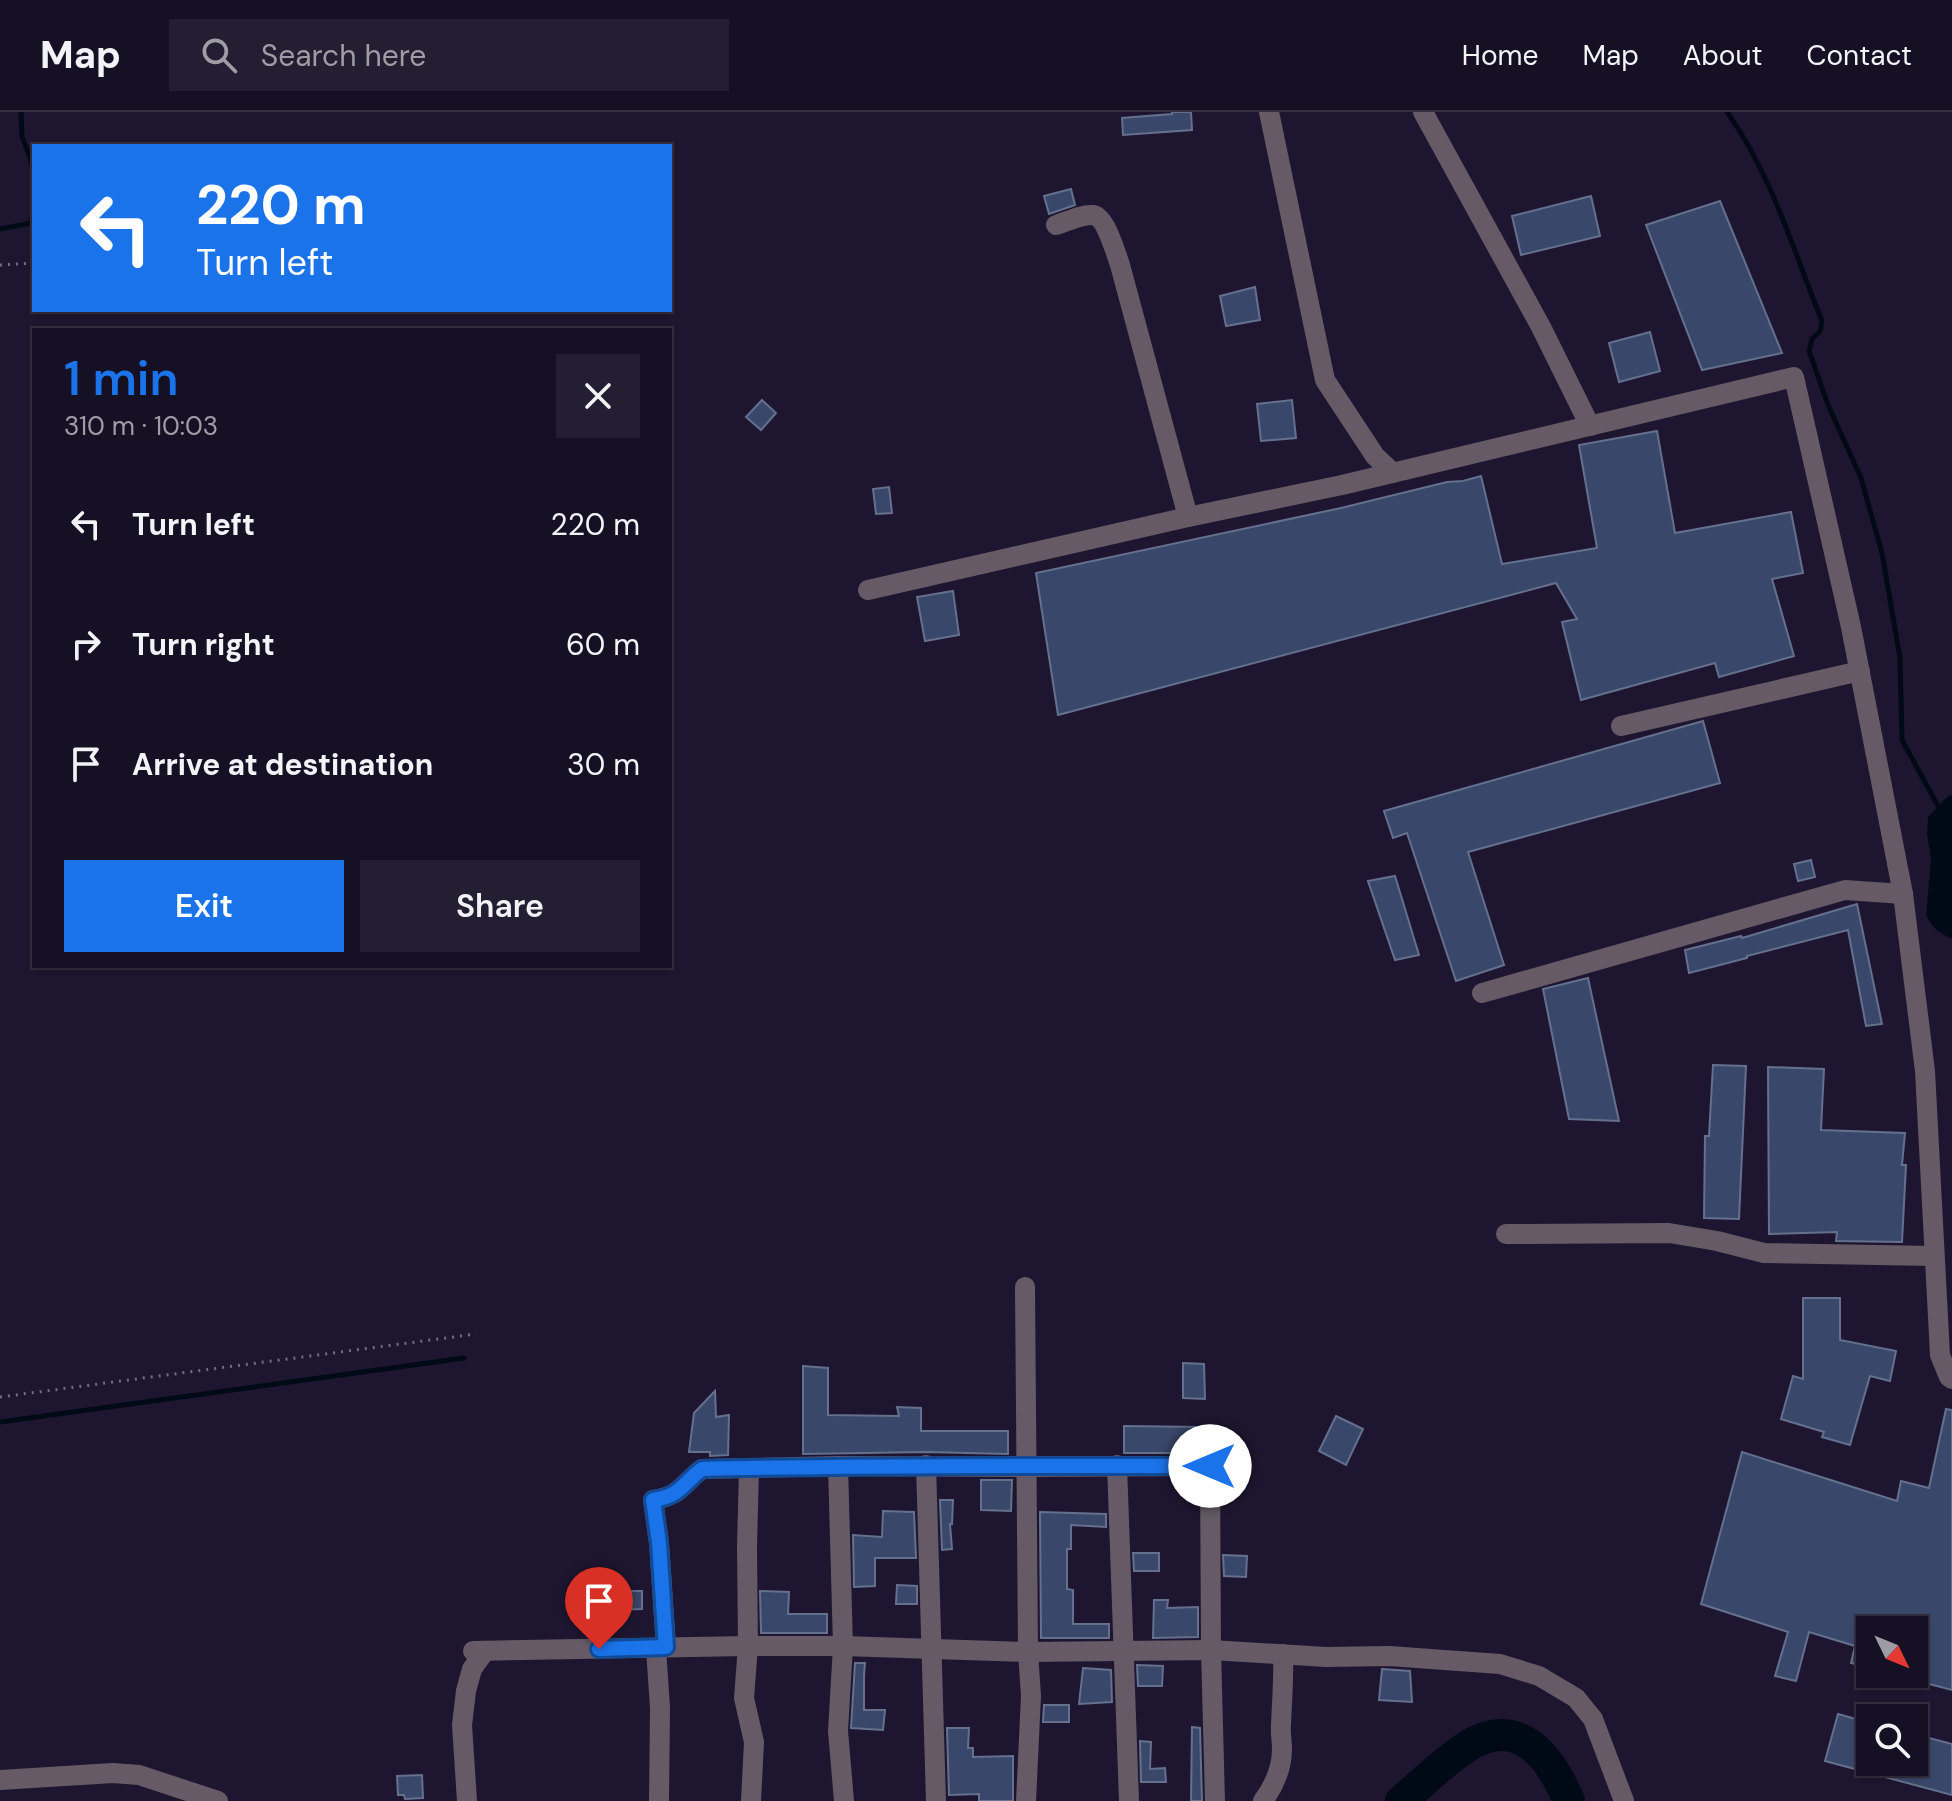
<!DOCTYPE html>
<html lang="en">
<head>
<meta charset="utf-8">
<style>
  :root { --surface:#161024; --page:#231e31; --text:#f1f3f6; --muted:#9e9da6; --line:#353041; --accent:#1a73e8 }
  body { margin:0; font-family:"DM Sans",sans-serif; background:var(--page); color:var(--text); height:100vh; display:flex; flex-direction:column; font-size:30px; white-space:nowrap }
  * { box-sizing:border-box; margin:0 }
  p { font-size:26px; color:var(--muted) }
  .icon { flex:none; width:44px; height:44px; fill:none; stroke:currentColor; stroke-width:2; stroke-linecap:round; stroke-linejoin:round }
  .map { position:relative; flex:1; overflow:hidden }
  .side { position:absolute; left:32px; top:216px; width:640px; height:640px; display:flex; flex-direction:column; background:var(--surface); border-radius:0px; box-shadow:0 2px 6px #0004,0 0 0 2px var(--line) }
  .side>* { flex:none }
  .hud { position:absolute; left:32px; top:32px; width:640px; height:168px; border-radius:0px; box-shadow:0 2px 6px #0004,0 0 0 2px var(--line); background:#1a73e8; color:#fff; overflow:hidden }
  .needle { width:52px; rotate:133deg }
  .buttons { position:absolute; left:1856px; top:1504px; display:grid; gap:16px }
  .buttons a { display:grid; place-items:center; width:72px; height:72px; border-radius:0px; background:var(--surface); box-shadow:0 2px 6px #0004,0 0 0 2px var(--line); font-size:40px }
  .pin { position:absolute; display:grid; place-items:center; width:68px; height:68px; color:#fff; margin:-82px -34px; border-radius:50% 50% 50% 0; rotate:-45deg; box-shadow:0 0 8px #0007 }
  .pin .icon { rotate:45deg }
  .me { position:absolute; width:88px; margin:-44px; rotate:270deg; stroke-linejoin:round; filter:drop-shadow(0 0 6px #0008) }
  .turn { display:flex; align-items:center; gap:28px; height:168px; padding:0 32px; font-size:36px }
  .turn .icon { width:104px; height:104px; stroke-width:2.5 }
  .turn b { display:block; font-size:56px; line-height:68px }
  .round { display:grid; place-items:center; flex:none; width:84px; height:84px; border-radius:0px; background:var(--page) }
  .headline { display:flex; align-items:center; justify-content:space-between; height:136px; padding:0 32px }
  h1 { font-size:48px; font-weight:600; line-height:60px; color:var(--accent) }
  .cta { display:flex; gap:16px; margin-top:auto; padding:16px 32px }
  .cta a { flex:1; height:92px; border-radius:0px; background:var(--accent); color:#fff; font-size:32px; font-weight:600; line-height:92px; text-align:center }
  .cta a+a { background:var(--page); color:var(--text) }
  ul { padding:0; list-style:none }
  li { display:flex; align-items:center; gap:24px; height:120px; padding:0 32px }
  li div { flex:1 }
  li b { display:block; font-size:30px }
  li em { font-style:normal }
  header { display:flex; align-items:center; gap:48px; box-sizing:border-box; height:112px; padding:0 40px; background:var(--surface); border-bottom:2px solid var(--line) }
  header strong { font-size:38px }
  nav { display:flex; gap:44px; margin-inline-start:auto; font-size:28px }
  .search { width:560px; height:72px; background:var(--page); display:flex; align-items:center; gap:20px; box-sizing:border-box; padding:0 28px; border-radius:0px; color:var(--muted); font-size:30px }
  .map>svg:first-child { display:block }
  .water { fill:#000a16 }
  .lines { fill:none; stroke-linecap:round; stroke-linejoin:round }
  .stream { stroke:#000a16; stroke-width:5 }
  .river { stroke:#000a16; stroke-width:32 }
  .building { fill:#39476a; stroke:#64708d; stroke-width:2 }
  .path { stroke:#726c82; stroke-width:3; stroke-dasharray:2 6; stroke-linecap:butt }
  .minor { stroke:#655a65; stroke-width:20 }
  .route-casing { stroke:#114b97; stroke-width:20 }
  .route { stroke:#1a73e8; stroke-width:14 }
</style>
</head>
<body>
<header>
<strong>Map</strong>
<div class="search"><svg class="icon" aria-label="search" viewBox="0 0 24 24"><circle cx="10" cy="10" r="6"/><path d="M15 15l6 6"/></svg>Search here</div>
<nav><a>Home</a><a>Map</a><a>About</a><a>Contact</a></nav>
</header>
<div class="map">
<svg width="1952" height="1689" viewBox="0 0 1952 1689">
  <rect width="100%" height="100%" fill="#1e1630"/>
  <!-- water -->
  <path class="water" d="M1950,683L1952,684V827C1940,822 1931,815 1926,803L1931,747L1927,722L1928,705L1944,688Z"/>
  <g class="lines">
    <!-- stream -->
    <g class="stream">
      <polyline points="21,0 22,24 34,57"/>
      <path d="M1727,0C1772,63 1793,138 1822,209L1820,219L1812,227L1809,239L1828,293L1861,366L1882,441L1900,546L1902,628L1938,694"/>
      <polyline points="0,117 31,111 34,108"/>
      <polyline points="0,1310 464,1246"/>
    </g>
    <!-- river -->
    <path class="river" d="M1401,1689C1423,1671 1444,1649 1468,1634C1519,1602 1551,1646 1569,1689"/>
  </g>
  <!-- building -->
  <g class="building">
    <polygon points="1172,0 1191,0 1192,18 1123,23 1122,6 1172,2"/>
    <polygon points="1071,77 1075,93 1049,102 1044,84"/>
    <polygon points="1591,84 1600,124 1521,143 1512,104"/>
    <polygon points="1720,89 1782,241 1702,258 1646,113"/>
    <polygon points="1255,175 1260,208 1226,214 1220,184"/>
    <polygon points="1650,220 1660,259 1619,270 1609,231"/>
    <polygon points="762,288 776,301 761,318 746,305"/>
    <polygon points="1292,288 1296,326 1261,329 1257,292"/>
    <polygon points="1657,319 1675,421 1791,400 1803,461 1772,467 1794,544 1719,565 1715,551 1581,588 1562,510 1577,507 1556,471 1058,603 1036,461 1341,396 1447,370 1463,369 1481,364 1502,452 1597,436 1579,333"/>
    <polygon points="889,375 892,401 876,402 873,377"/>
    <polygon points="953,479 959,523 925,529 917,485"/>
    <polygon points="1703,609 1720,671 1468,740 1504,853 1456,869 1407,721 1393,726 1384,699"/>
    <polygon points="1811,748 1815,765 1798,769 1794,752"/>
    <polygon points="1395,764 1419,843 1395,848 1368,769"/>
    <polygon points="1857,792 1882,912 1866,914 1848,818 1747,844 1747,846 1689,861 1685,838 1741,824 1742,826"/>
    <polygon points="1588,866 1619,1009 1569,1007 1543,877"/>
    <polygon points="1713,953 1746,954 1739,1107 1704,1106 1705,1024 1709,1024"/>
    <polygon points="1768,955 1824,957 1821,1018 1905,1021 1902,1053 1906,1053 1902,1130 1836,1129 1837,1120 1769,1122"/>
    <polygon points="1803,1186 1840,1186 1840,1228 1896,1239 1890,1269 1870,1264 1850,1333 1822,1325 1824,1320 1781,1307 1793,1264 1803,1267"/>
    <polygon points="1183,1251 1204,1252 1205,1287 1183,1286"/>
    <polygon points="803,1254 828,1256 828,1303 899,1304 897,1295 921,1296 921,1319 1008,1319 1008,1342 926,1340 803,1342"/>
    <polygon points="715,1279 716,1305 729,1303 728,1343 710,1344 710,1340 689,1340 694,1301"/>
    <polygon points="1946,1297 1952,1298 1952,1578 1914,1568 1914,1518 1870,1518 1870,1556 1851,1551 1855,1534 1809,1520 1796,1569 1775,1564 1788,1520 1701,1492 1742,1340 1897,1389 1901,1369 1929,1376"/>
    <polygon points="1336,1304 1363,1317 1346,1353 1319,1339"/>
    <polygon points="1124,1314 1202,1315 1202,1341 1124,1341"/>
    <polygon points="981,1368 1012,1368 1011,1399 981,1398"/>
    <polygon points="940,1388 953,1388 952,1412 950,1412 952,1437 942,1438"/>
    <polygon points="883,1399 914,1400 916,1446 875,1446 875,1474 854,1475 853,1423 882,1425"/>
    <polygon points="1040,1400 1106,1402 1106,1415 1071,1413 1071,1437 1067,1437 1067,1477 1073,1478 1073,1512 1109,1512 1109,1526 1041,1526"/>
    <polygon points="1133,1441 1159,1441 1159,1459 1134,1459"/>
    <polygon points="1223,1443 1247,1444 1246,1465 1224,1464"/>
    <polygon points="897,1473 917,1474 917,1492 896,1492"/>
    <polygon points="611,1479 642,1479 642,1497 611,1498"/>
    <polygon points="760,1479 789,1480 788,1502 827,1502 827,1521 761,1521"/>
    <polygon points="1154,1488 1168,1488 1167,1496 1198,1495 1198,1525 1153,1526"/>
    <polygon points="855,1551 865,1551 864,1563 864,1598 885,1598 883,1618 851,1616"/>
    <polygon points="1137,1553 1163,1554 1162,1574 1138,1574"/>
    <polygon points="1083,1556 1111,1558 1112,1590 1079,1592"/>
    <polygon points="1382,1557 1410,1559 1412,1590 1379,1588"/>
    <polygon points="1044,1593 1069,1593 1069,1610 1043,1610"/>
    <polygon points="1838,1602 1870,1611 1870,1650 1914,1650 1914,1622 1952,1632 1952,1683 1825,1649"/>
    <polygon points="1192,1615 1200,1616 1202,1689 1191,1689"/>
    <polygon points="947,1616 969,1616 968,1636 973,1636 973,1645 1013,1644 1013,1689 979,1689 979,1682 949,1683"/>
    <polygon points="1140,1629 1151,1630 1150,1657 1165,1656 1166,1670 1141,1670"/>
    <polygon points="422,1663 423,1686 405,1687 404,1683 398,1683 397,1664"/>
  </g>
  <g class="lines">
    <!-- path -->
    <g class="path">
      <polyline points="0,153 34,151"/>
      <polyline points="0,1285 476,1222"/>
    </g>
    <!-- minor -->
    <g class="minor">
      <polyline points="1269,0 1325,268 1375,344 1393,361"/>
      <polyline points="1423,0 1541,215 1590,314"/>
      <path d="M1056,113C1066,110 1082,102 1093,103C1106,105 1116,142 1120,153L1188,405"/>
      <polyline points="868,478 1188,405 1342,373 1794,265 1851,515 1903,782 1925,959 1940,1243 1949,1265 1952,1267"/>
      <polyline points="1621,614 1860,559"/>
      <polyline points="1482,881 1845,778 1903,782"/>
      <polyline points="1506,1122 1669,1121 1717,1129 1764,1141 1934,1144"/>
      <polyline points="1025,1175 1028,1540 1031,1584 1026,1689"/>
      <polyline points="926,1353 936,1689"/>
      <polyline points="1117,1353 1129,1689"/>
      <polyline points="838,1354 843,1534 838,1619 844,1689"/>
      <polyline points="749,1356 747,1435 748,1534 744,1586 754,1630 751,1689"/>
      <path d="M666,1535L659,1431L653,1388C681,1384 682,1372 702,1357L838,1354L1025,1355L1210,1354L1211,1538L1215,1689"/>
      <polyline points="656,1536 660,1596 659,1689"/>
      <polyline points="473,1539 748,1534 843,1534 1028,1540 1211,1538 1326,1545 1389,1544 1500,1552 1539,1564 1576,1586 1593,1607 1624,1689"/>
      <polyline points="0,1668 113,1661 139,1663 218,1689"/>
      <polyline points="467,1689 462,1613 466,1579 472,1557 485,1539"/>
      <path d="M1263,1689C1274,1674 1282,1657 1282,1637C1282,1628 1280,1620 1281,1612C1282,1588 1284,1566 1283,1542"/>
    </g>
  </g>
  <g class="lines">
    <!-- route casing -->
    <g class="route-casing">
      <path id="route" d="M599,1537L666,1535L659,1431L653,1388C681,1384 682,1372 702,1357C872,1353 1041,1354 1210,1354"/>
    </g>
    <!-- route -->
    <use href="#route" class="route"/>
  </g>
</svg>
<div class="buttons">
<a><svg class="needle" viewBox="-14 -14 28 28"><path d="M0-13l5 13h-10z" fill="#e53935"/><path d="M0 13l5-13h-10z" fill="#9e9da6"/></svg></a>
<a><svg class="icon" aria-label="search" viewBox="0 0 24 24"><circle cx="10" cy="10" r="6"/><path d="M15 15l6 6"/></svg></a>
</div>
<div class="pin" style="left:599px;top:1537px;background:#d93025"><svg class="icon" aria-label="arrive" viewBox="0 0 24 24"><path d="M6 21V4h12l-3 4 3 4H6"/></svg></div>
<svg class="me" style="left:1210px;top:1354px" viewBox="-20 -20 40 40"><circle r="19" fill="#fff"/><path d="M0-13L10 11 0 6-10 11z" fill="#1a73e8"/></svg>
<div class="hud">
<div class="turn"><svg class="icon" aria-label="left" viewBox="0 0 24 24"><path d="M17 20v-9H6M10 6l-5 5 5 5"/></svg><div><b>220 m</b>Turn left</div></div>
</div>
<section class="side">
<div class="headline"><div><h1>1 min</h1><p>310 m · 10:03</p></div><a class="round"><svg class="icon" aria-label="close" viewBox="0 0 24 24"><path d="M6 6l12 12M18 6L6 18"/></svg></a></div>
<ul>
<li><svg class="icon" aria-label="left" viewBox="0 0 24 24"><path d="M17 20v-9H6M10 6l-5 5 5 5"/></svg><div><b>Turn left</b></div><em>220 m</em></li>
<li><svg class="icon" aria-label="right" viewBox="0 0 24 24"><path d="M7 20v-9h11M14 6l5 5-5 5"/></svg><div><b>Turn right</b></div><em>60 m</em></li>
<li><svg class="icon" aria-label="arrive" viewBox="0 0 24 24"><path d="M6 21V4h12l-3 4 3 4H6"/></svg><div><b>Arrive at destination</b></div><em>30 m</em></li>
</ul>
<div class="cta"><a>Exit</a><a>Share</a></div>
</section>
</div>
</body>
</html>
